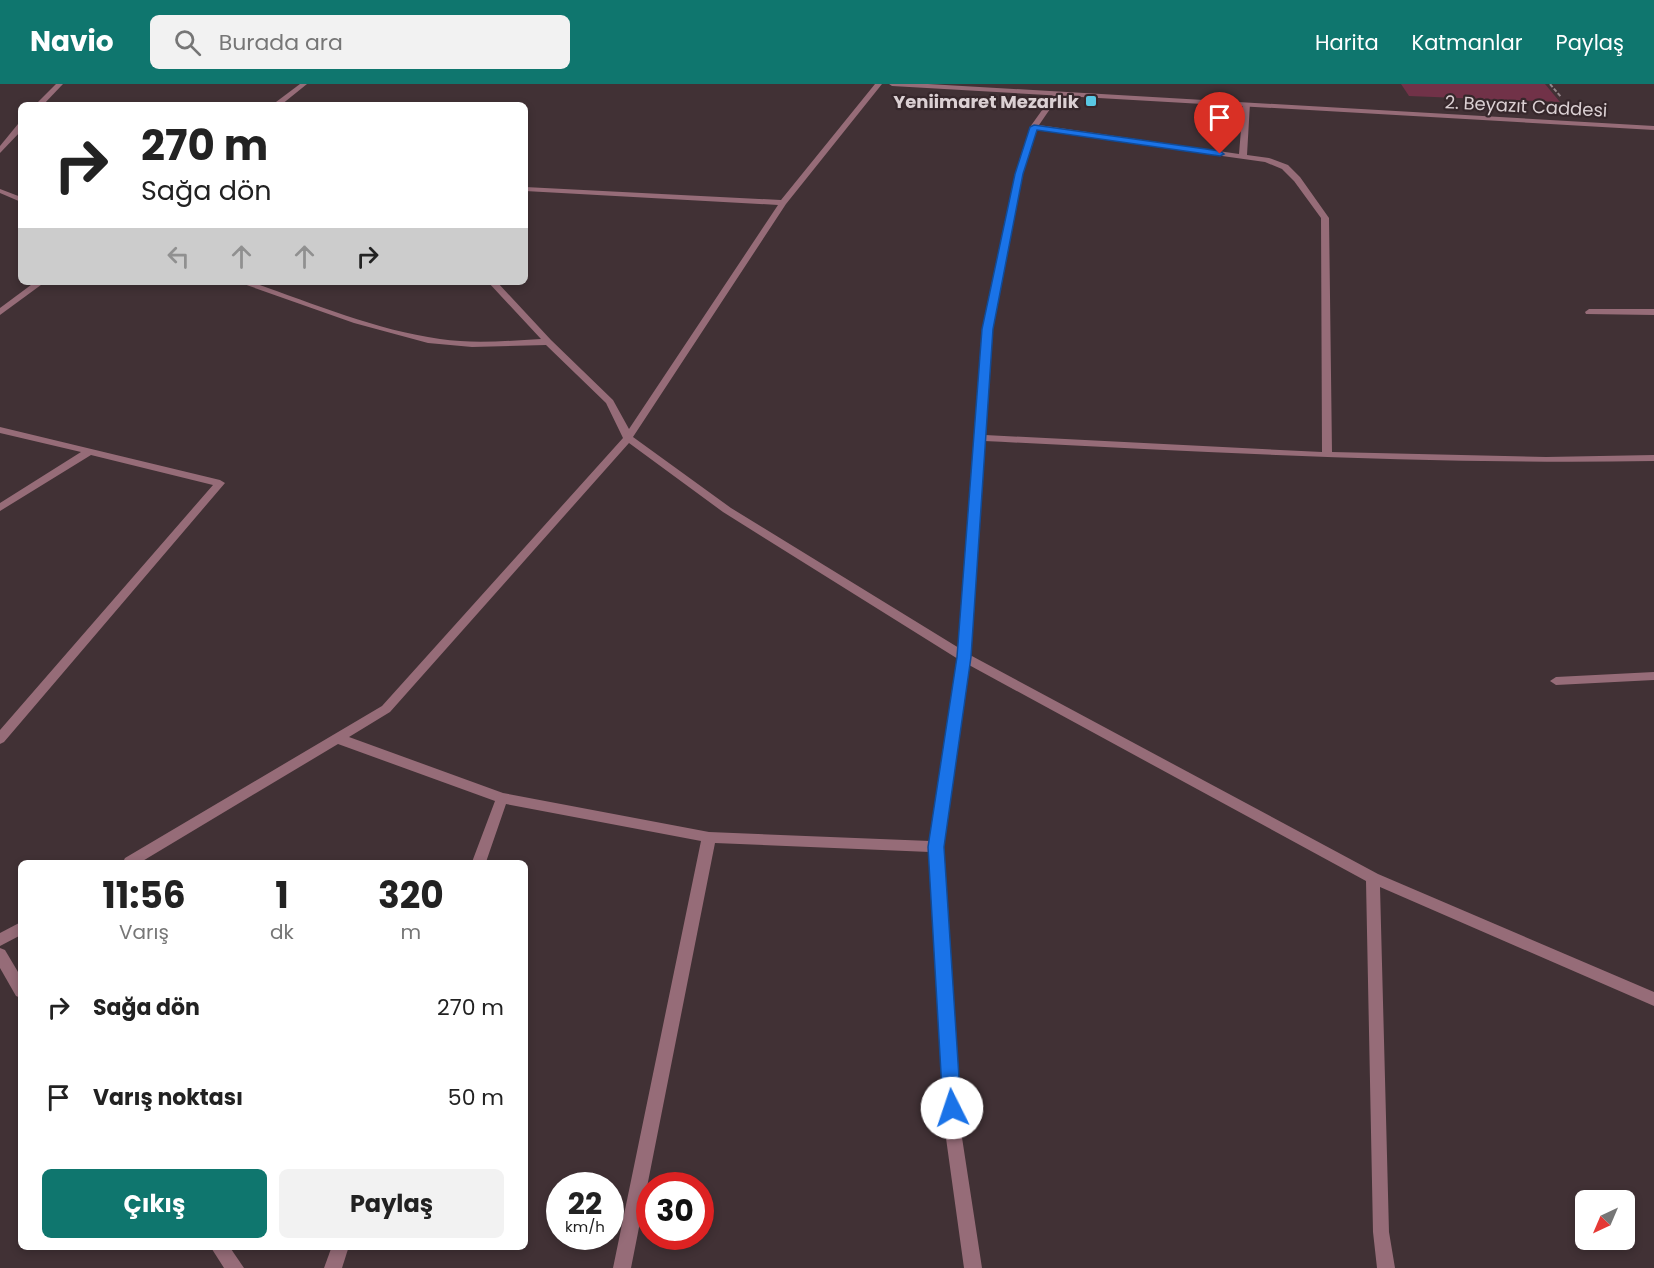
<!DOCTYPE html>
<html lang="tr">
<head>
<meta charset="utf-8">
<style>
  :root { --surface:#fff; --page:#f2f2f2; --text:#222; --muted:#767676; --accent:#0f766e }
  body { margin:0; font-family:Poppins,sans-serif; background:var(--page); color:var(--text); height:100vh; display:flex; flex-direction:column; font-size:22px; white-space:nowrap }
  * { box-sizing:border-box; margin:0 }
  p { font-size:20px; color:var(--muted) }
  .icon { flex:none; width:33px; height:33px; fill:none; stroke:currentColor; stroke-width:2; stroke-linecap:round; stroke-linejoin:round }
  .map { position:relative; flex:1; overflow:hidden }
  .panel { position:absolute; left:18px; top:776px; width:510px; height:390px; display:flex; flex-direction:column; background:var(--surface); border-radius:9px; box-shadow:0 3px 9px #0003 }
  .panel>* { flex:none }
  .banner { position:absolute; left:18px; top:18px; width:510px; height:183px; border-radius:9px; box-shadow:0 3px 9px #0003; background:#fff; color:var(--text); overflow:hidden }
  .needle { width:39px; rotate:224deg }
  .buttons { position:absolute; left:1575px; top:1106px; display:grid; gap:12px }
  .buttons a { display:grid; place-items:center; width:60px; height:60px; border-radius:9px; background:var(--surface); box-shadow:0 3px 9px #0003; font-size:30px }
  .speed { position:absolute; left:546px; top:1088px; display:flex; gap:12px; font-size:30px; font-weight:700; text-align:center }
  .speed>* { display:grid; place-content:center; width:78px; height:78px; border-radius:50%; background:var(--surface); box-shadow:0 3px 9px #0003; line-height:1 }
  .speed small { font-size:15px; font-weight:400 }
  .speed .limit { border:9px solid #d22; background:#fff; color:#111 }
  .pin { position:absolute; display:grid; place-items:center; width:51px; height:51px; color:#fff; margin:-62px -26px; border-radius:50% 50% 50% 0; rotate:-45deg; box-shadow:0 0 6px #0007 }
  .pin .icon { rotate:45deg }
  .me { position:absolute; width:66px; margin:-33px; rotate:356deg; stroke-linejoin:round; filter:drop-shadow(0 0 4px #0008) }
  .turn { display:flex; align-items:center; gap:21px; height:126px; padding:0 24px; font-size:27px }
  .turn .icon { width:78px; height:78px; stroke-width:2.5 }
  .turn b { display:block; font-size:42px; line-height:51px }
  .lanes { display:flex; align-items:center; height:57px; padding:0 24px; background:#0003; justify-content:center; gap:30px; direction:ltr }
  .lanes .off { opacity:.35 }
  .eta { display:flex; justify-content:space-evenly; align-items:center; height:102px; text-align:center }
  .eta b { font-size:36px; font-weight:700; line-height:42px }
  .button { display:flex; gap:12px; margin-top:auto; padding:12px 24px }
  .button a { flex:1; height:69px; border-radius:9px; background:var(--accent); color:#fff; font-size:24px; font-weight:700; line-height:69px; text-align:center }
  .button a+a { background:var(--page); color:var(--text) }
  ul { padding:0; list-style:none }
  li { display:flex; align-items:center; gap:18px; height:90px; padding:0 24px }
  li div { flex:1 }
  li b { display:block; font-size:22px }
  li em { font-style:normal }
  header { display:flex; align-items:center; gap:36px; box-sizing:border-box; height:84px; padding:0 30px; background:var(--accent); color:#fff }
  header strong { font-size:28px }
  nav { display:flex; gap:33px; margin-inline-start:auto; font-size:21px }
  .search { width:420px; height:54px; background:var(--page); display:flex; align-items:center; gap:15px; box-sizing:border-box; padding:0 21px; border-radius:9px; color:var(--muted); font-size:22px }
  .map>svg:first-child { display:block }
  .green { fill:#713248 }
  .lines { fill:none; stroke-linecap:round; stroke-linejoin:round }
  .path { stroke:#928488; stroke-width:2; stroke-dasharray:4 2; stroke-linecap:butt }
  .minor { fill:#966c78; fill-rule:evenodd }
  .tertiary { fill:#966c78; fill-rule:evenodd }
  .route { fill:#1a73e8; stroke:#114b97; stroke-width:1.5 }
  .poi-dot { fill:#59c8e4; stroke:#36272b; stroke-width:2 }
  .labels { text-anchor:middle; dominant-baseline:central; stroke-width:4.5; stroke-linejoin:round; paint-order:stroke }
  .far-poi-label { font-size:18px; font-weight:bold; fill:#dbd0d3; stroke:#36272b; text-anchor:end }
  .far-street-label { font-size:18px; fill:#dbd0d3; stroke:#36272b }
</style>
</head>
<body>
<header>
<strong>Navio</strong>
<div class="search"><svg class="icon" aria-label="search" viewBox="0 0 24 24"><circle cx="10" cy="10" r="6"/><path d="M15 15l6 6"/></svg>Burada ara</div>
<nav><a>Harita</a><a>Katmanlar</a><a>Paylaş</a></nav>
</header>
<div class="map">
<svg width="1654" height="1184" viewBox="0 0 1654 1184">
  <rect width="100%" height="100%" fill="#413135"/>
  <!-- green -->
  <polygon class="green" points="1401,0 1545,0 1560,18 1409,12"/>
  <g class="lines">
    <!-- path -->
    <polyline class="path" points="1550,0 1561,13"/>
    <!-- minor -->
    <g class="minor">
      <polygon points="56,0 63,0 43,21 35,21"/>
      <polygon points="300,0 307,0 281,21 272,21"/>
      <path d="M875,0H882L786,120L633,353L731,424L959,564L982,245L1015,90L1030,43L1055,8L1061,9L1039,41L1239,70L1243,21L1250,19L1247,71L1269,74L1288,81L1300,93L1329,134L1332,368L1546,373L1654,371V377C1430,381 1207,368 984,357L970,571L1378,790L1654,908V922L1380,803L1389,1148L1395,1184H1377L1373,1148L1366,797L969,581L943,763L961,1047L982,1184H964L945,1047L930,768L715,759L631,1184H613L701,757L506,720L486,778H472L495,717L338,660L141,778H123L125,774L382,622L623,354L606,319L546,261L472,263L428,259L354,239L238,198H251C312,219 375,246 440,255C473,260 507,257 541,255L488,198H497L551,256L613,316L629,345L778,121L525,107V103L781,116ZM1037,46L1265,78L1282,85L1294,97L1321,134L1322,368L985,351L992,245L1023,90ZM629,359L723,428L958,575L930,757L709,748L503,709L349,653L390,628Z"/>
      <polygon points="18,40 21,40 21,47 0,69 0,62"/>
      <polygon points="0,105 21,113 21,118 0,109"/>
      <polygon points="35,198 45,198 0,231 0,224"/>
      <polygon points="1589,225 1654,225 1654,231 1586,230 1585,228"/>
      <polygon points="0,343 220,396 225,399 4,658 0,660 0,646 213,401 91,371 0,427 0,419 81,368 0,349"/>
      <polygon points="1654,588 1654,596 1556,601 1550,597 1556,593"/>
      <polygon points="21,838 21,851 0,862 0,849"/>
      <polygon points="0,864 5,866 21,893 21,914 16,912 0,884"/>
      <polygon points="210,1162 229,1162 244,1184 224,1184"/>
      <polygon points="332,1162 349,1162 342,1184 324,1184"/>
    </g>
    <!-- tertiary -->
    <polygon class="tertiary" points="889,0 928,0 1654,42 1654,46 892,2"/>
  </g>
  <!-- route -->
  <polygon class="route" points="1034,41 1220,67 1224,70 1220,72 1037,46 1023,90 993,245 971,573 944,763 961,1024 958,1030 952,1032 946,1030 943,1024 928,763 957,573 982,245 1015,90 1030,43"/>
  <!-- markers -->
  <rect class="poi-dot" x="1085" y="11" width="12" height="12" rx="3"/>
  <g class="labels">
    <!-- far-poi labels -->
    <g class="far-poi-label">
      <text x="1079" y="17">Yeniimaret Mezarlık</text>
    </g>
    <!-- far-street labels -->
    <g class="far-street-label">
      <text transform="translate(1526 22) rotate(3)">2. Beyazıt Caddesi</text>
    </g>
  </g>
</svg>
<div class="buttons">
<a><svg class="needle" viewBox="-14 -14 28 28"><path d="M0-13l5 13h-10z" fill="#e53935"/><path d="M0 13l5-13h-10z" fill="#767676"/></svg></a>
</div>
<div class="speed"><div>22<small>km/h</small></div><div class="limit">30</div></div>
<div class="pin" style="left:1220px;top:70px;background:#d93025"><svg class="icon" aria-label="arrive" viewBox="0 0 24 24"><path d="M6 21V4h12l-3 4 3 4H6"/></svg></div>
<svg class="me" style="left:952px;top:1024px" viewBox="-20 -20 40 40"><circle r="19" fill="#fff"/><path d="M0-13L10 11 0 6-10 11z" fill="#1a73e8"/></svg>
<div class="banner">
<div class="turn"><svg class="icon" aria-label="right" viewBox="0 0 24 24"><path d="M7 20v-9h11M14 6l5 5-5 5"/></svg><div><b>270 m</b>Sağa dön</div></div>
<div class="lanes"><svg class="icon off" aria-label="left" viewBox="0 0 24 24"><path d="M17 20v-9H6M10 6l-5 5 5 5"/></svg><svg class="icon off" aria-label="ahead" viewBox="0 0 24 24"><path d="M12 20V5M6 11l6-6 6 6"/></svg><svg class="icon off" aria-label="ahead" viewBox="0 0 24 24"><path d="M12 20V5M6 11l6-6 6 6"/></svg><svg class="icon" aria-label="right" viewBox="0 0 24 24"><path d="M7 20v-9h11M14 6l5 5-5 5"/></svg></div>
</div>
<section class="panel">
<div class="eta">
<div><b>11:56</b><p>Varış</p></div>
<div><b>1</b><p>dk</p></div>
<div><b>320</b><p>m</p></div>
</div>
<ul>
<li><svg class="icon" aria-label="right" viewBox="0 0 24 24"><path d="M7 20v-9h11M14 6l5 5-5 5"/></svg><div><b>Sağa dön</b></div><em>270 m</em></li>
<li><svg class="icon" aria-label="arrive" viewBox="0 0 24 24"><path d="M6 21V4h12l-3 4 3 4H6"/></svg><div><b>Varış noktası</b></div><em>50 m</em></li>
</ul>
<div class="button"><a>Çıkış</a><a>Paylaş</a></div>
</section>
</div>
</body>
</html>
